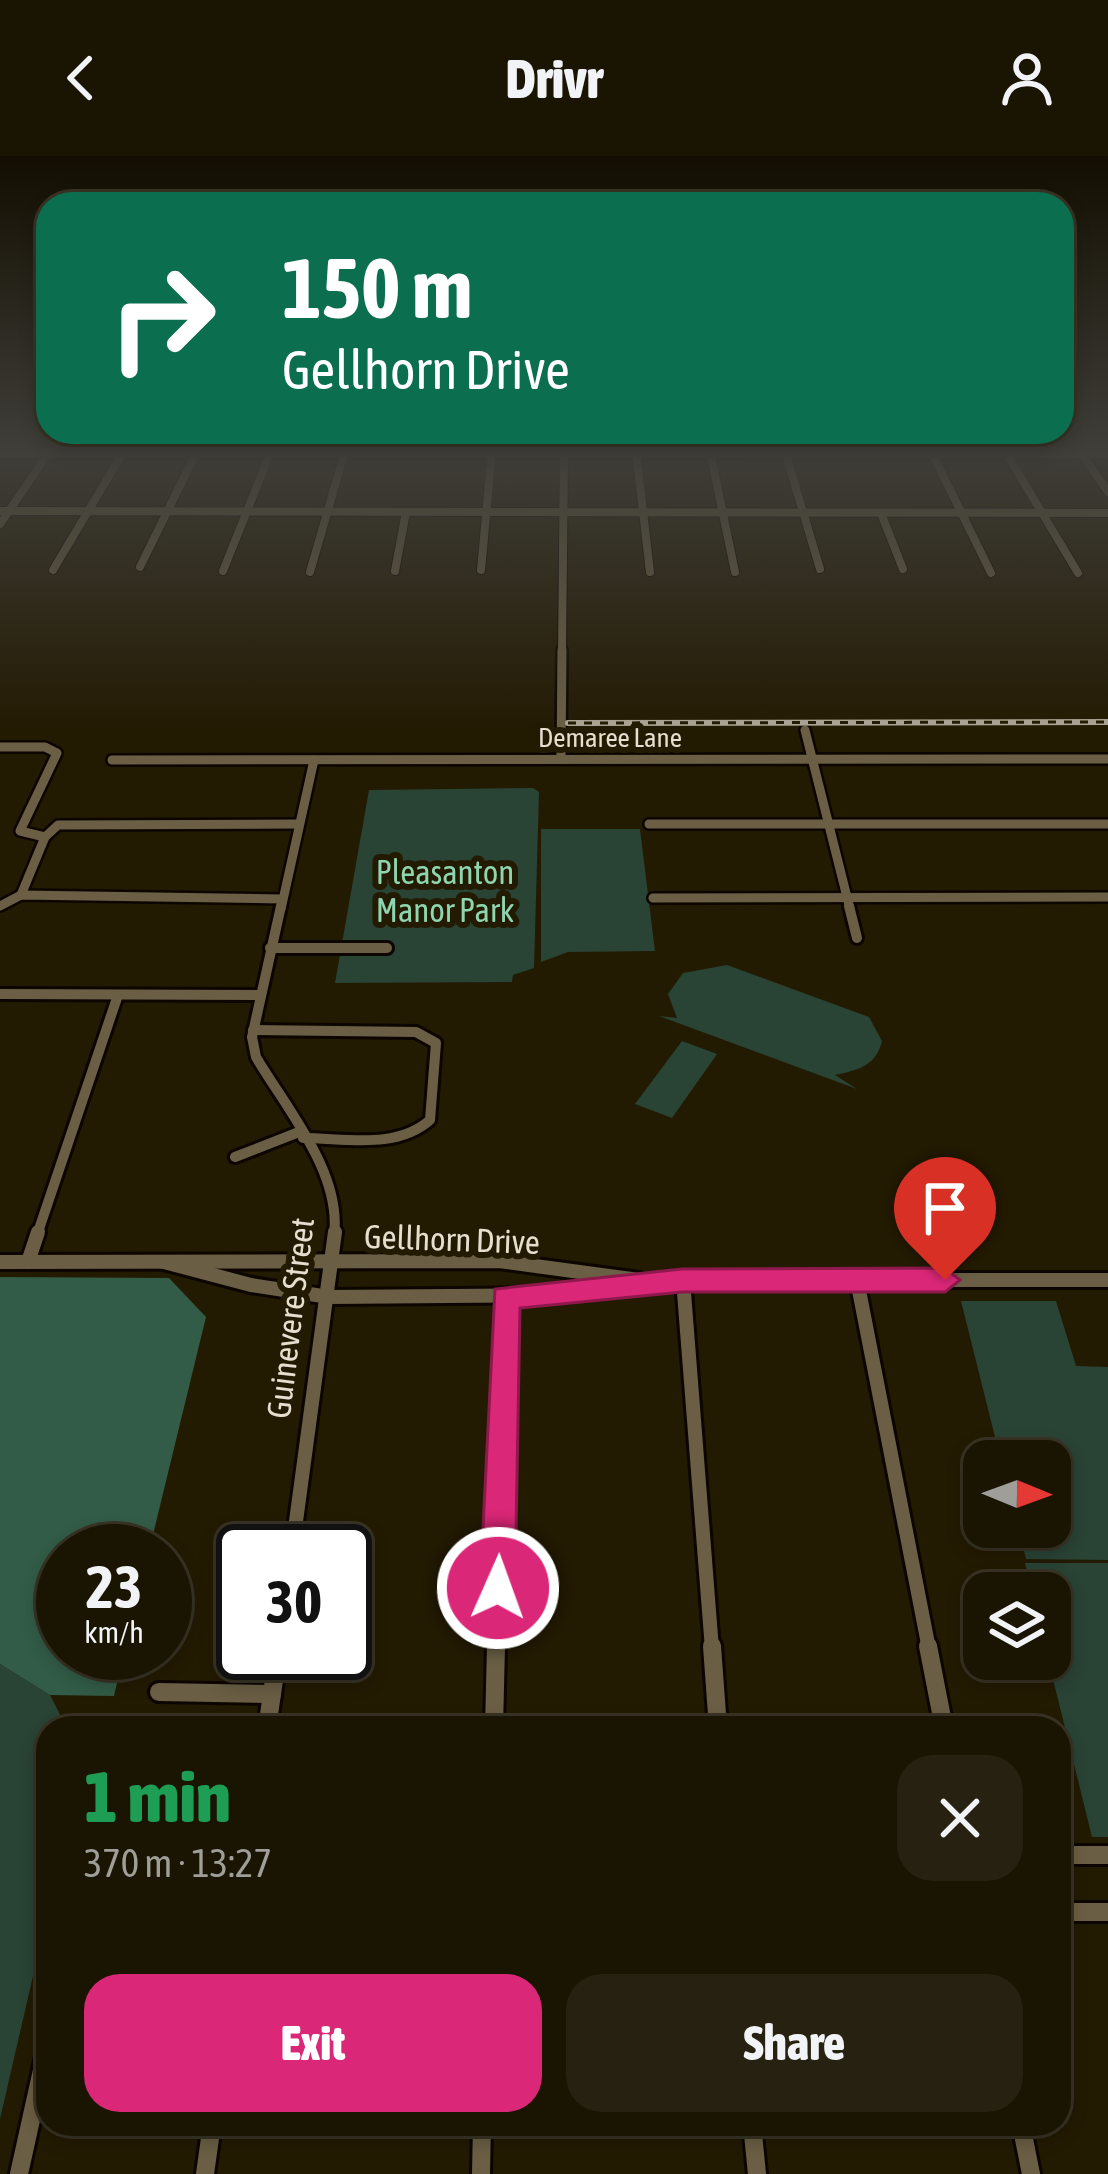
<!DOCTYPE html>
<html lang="en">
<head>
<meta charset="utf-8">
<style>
  :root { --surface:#1a1402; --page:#272111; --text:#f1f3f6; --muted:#9f9e99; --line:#383324; --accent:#db2777 }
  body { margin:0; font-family:"Asap Condensed",sans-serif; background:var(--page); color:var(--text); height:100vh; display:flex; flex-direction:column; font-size:45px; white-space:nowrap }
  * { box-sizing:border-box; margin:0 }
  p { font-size:39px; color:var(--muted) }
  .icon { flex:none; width:66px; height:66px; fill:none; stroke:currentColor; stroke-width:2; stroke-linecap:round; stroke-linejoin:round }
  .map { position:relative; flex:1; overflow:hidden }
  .sheet { position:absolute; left:36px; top:1560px; width:1035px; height:420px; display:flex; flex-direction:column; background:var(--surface); border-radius:36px; box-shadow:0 6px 18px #0003,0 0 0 3px var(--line) }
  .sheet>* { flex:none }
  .hud { position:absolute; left:36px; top:36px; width:1038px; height:252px; border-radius:36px; box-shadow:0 6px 18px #0003,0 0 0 3px var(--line); background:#0b6e4f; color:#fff; overflow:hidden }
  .needle { width:78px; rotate:91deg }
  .fabs { position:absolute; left:963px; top:1284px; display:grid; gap:24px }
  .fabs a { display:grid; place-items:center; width:108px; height:108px; border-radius:24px; background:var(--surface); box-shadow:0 6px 18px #0003,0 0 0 3px var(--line); font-size:60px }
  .speed { position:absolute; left:36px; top:1368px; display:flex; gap:24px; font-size:60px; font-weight:700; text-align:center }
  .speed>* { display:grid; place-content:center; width:156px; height:156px; border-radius:50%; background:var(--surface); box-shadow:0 6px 18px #0003,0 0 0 3px var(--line); line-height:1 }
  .speed small { font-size:30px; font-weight:400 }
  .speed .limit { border:6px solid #111; border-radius:18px; background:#fff; color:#111 }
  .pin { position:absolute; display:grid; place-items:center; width:102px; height:102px; color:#fff; margin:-123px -51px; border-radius:50% 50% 50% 0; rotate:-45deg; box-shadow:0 0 12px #0007 }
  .pin .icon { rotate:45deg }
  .me { position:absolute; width:132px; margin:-66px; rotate:2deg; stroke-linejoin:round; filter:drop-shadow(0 0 9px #0008) }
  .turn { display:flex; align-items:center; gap:42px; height:252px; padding:0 48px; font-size:54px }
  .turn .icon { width:156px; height:156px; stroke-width:2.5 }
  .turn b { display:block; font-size:84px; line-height:102px }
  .round { display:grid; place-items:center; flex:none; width:126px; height:126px; border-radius:36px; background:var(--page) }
  .overview { display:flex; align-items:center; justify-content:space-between; height:204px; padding:0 48px }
  h1 { font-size:72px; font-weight:800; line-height:90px; color:#1e9e55 }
  .button { display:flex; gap:24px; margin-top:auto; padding:24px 48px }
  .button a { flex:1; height:138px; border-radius:36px; background:var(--accent); color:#fff; font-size:48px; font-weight:800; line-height:138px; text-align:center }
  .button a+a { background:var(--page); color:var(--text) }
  header { display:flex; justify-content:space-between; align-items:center; height:156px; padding:0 48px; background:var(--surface); font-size:54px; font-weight:800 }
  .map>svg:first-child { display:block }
  .green { fill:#294335 }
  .forest { fill:#325c47 }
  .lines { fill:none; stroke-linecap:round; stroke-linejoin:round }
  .minor-far4-casing { stroke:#0c0500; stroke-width:10 }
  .minor-far3-casing { stroke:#0c0500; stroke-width:14 }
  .minor-far2-casing { stroke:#0c0500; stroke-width:16 }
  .minor-far1-casing { stroke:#0c0500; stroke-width:20 }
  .minor-casing { stroke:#0c0500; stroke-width:24 }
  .secondary-casing { stroke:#0c0500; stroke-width:6 }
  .minor-far4 { stroke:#6a5f44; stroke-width:8 }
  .minor-far3 { stroke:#6a5f44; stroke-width:9 }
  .minor-far2 { stroke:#6a5f44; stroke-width:10 }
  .minor-far1 { stroke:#6a5f44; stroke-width:14 }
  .minor { stroke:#6a5f44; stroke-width:18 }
  .secondary { fill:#796d6e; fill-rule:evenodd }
  .rail-casing { stroke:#aea695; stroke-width:6 }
  .rail { stroke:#231a02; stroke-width:3; stroke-dasharray:8; stroke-linecap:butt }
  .route { fill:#db2777; stroke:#8e194d; stroke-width:3 }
  .labels { text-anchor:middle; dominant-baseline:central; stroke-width:12; stroke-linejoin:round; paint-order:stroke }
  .far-street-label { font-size:27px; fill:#e6dfd0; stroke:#231a02 }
  .park-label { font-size:33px; fill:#8ed5b0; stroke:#231a02 }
  .street-label { font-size:33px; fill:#e6dfd0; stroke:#231a02 }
</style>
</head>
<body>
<header><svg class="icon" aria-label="back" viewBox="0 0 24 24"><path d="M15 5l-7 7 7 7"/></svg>Drivr<svg class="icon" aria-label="person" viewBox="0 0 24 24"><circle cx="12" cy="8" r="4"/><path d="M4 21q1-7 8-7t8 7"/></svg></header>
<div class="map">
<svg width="1108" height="2018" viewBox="0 0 1108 2018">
  <rect width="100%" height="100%" fill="#231a02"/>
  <!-- green -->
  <g class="green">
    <polygon points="533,632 539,636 534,812 513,819 512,826 335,827 369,634"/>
    <polygon points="541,673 640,673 655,795 568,796 541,806"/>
    <path d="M727,809L869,861L882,885C876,910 858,914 835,919L857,933L659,860L677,862L668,838L683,817Z"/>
    <polygon points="682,885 717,898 672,962 635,948"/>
    <polygon points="961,1145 1056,1145 1076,1210 1108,1211 1108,1404 1026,1403 1018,1371 1050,1371 1050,1305 1001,1305"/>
    <polygon points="1025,1407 1108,1407 1108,1681 1092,1681 1048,1503 1050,1437 1032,1437"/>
    <polygon points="0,1508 50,1539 67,1572 48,1572 48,1755 0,1963"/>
  </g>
  <!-- forest -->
  <polygon class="forest" points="0,1121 169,1122 206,1161 149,1395 63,1395 63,1497 124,1497 114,1540 50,1539 0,1508"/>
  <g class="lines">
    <!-- minor-far4 casing -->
    <g class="minor-far4-casing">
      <g id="minor-far4">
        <polyline points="636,295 650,416"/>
        <polyline points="710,295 735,416"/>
        <polyline points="785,295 820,413"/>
        <polyline points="931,295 991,417"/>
        <polyline points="1005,295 1078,417"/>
        <polyline points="1080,295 1108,336"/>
        <polyline points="0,355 1108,357"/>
        <polyline points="881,357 903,413"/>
        <polyline points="0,368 50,295"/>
        <polyline points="140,411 197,295"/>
        <polyline points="53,414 124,295"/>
        <polyline points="481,414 492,295"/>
        <polyline points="223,415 271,295"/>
        <polyline points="395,415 406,356"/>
        <polyline points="310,416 345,295"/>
        <polyline points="562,497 564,295"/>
      </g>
    </g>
    <!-- minor-far3 casing -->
    <g class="minor-far3-casing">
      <g id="minor-far3">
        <polyline points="805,574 850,753"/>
        <polyline points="0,591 45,591 57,597 20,675 45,681"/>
        <polyline points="561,602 562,494"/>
        <polyline points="112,604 1108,603"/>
        <polyline points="649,668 1108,668"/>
        <polyline points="21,739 45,681 58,669 299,668"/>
        <polyline points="653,742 1108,741"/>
        <polyline points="0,750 21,739 282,743"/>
        <polyline points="281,753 314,604"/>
      </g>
    </g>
    <!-- minor-far2 casing -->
    <g class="minor-far2-casing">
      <g id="minor-far2">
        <path d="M281,750L252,881L256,901C286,952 342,1017 334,1079"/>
        <polyline points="849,750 857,782"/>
        <polyline points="270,792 387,792"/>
        <polyline points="0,838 261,839"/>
        <path d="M253,874L416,876L436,887L430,964C396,994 345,982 303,982"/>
        <polyline points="235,1001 299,976"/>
        <polyline points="37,1079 118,839"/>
      </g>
    </g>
    <!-- minor-far1 casing -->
    <g class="minor-far1-casing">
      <g id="minor-far1">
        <polyline points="0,1106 499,1105 639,1124"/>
        <polyline points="28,1106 38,1076"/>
        <polyline points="164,1106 251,1129 329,1141 557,1139 683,1124 1108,1124"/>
        <polyline points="683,1124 712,1493"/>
        <polyline points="857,1124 929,1493"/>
        <polyline points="292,1395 335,1076"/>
        <polyline points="496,1493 506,1141"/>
      </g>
    </g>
    <!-- minor casing -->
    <g class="minor-casing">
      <g id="minor">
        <polyline points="712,1490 718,1572"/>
        <polyline points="928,1490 944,1572"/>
        <polyline points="159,1536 272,1538"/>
        <polyline points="267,1572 278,1497"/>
        <polyline points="494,1572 496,1490"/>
        <polyline points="1059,1699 1108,1699"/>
        <polyline points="1059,1756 1108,1756"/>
        <polyline points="752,1968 757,2018"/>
        <polyline points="1021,1968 1031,2018"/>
        <polyline points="19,2018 48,1887"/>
        <polyline points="205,2018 212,1968"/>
        <polyline points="481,2018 482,1968"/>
      </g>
    </g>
    <!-- secondary casing -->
    <g class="secondary-casing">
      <polygon id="secondary" points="0,295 1108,296 1108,302 0,301"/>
    </g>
    <!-- minor-far4 -->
    <use href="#minor-far4" class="minor-far4"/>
    <!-- minor-far3 -->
    <use href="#minor-far3" class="minor-far3"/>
    <!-- minor-far2 -->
    <use href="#minor-far2" class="minor-far2"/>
    <!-- minor-far1 -->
    <use href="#minor-far1" class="minor-far1"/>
    <!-- minor -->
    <use href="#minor" class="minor"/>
    <!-- secondary -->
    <use href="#secondary" class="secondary"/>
    <!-- rail casing -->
    <g class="rail-casing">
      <polyline id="rail" points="568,567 1108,566"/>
    </g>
    <!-- rail -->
    <use href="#rail" class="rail"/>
  </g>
  <!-- sky -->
  <linearGradient id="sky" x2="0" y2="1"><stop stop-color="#130e01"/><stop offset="0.51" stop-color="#3f3e39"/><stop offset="1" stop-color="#3f3e39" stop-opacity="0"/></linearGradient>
  <rect width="1108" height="577" fill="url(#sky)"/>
  <!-- route -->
  <polygon class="route" points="945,1112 960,1124 945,1136 682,1136 520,1152 515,1432 510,1444 498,1449 485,1444 480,1432 495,1133 682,1113"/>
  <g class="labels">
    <!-- far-street labels -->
    <g class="far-street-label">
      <text x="610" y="581">Demaree Lane</text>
    </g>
    <!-- park labels -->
    <g class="park-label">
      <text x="445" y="716">Pleasanton<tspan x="445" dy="38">Manor Park</tspan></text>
    </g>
    <!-- street labels -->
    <g class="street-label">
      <text transform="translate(452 1083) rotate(2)">Gellhorn Drive</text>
      <text transform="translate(290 1162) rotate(-83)">Guinevere Street</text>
    </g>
  </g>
</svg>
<div class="fabs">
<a><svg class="needle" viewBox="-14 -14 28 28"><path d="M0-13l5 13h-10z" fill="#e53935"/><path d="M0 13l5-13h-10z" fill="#9f9e99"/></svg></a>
<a><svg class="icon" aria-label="layers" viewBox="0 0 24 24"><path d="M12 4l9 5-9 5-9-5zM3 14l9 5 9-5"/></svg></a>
</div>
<div class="speed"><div>23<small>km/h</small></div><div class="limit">30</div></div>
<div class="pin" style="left:945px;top:1124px;background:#d93025"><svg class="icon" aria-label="arrive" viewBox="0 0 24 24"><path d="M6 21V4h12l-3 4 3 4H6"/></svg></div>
<svg class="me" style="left:498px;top:1432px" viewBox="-20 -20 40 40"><circle r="17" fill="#db2777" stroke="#fff" stroke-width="3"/><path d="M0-11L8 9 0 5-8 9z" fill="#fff"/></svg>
<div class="hud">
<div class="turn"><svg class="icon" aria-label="right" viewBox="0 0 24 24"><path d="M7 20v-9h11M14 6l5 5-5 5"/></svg><div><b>150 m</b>Gellhorn Drive</div></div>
</div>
<section class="sheet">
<div class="overview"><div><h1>1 min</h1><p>370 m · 13:27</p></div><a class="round"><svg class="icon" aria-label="close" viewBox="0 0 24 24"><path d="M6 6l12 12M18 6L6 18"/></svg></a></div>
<div class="button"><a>Exit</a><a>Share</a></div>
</section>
</div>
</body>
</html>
